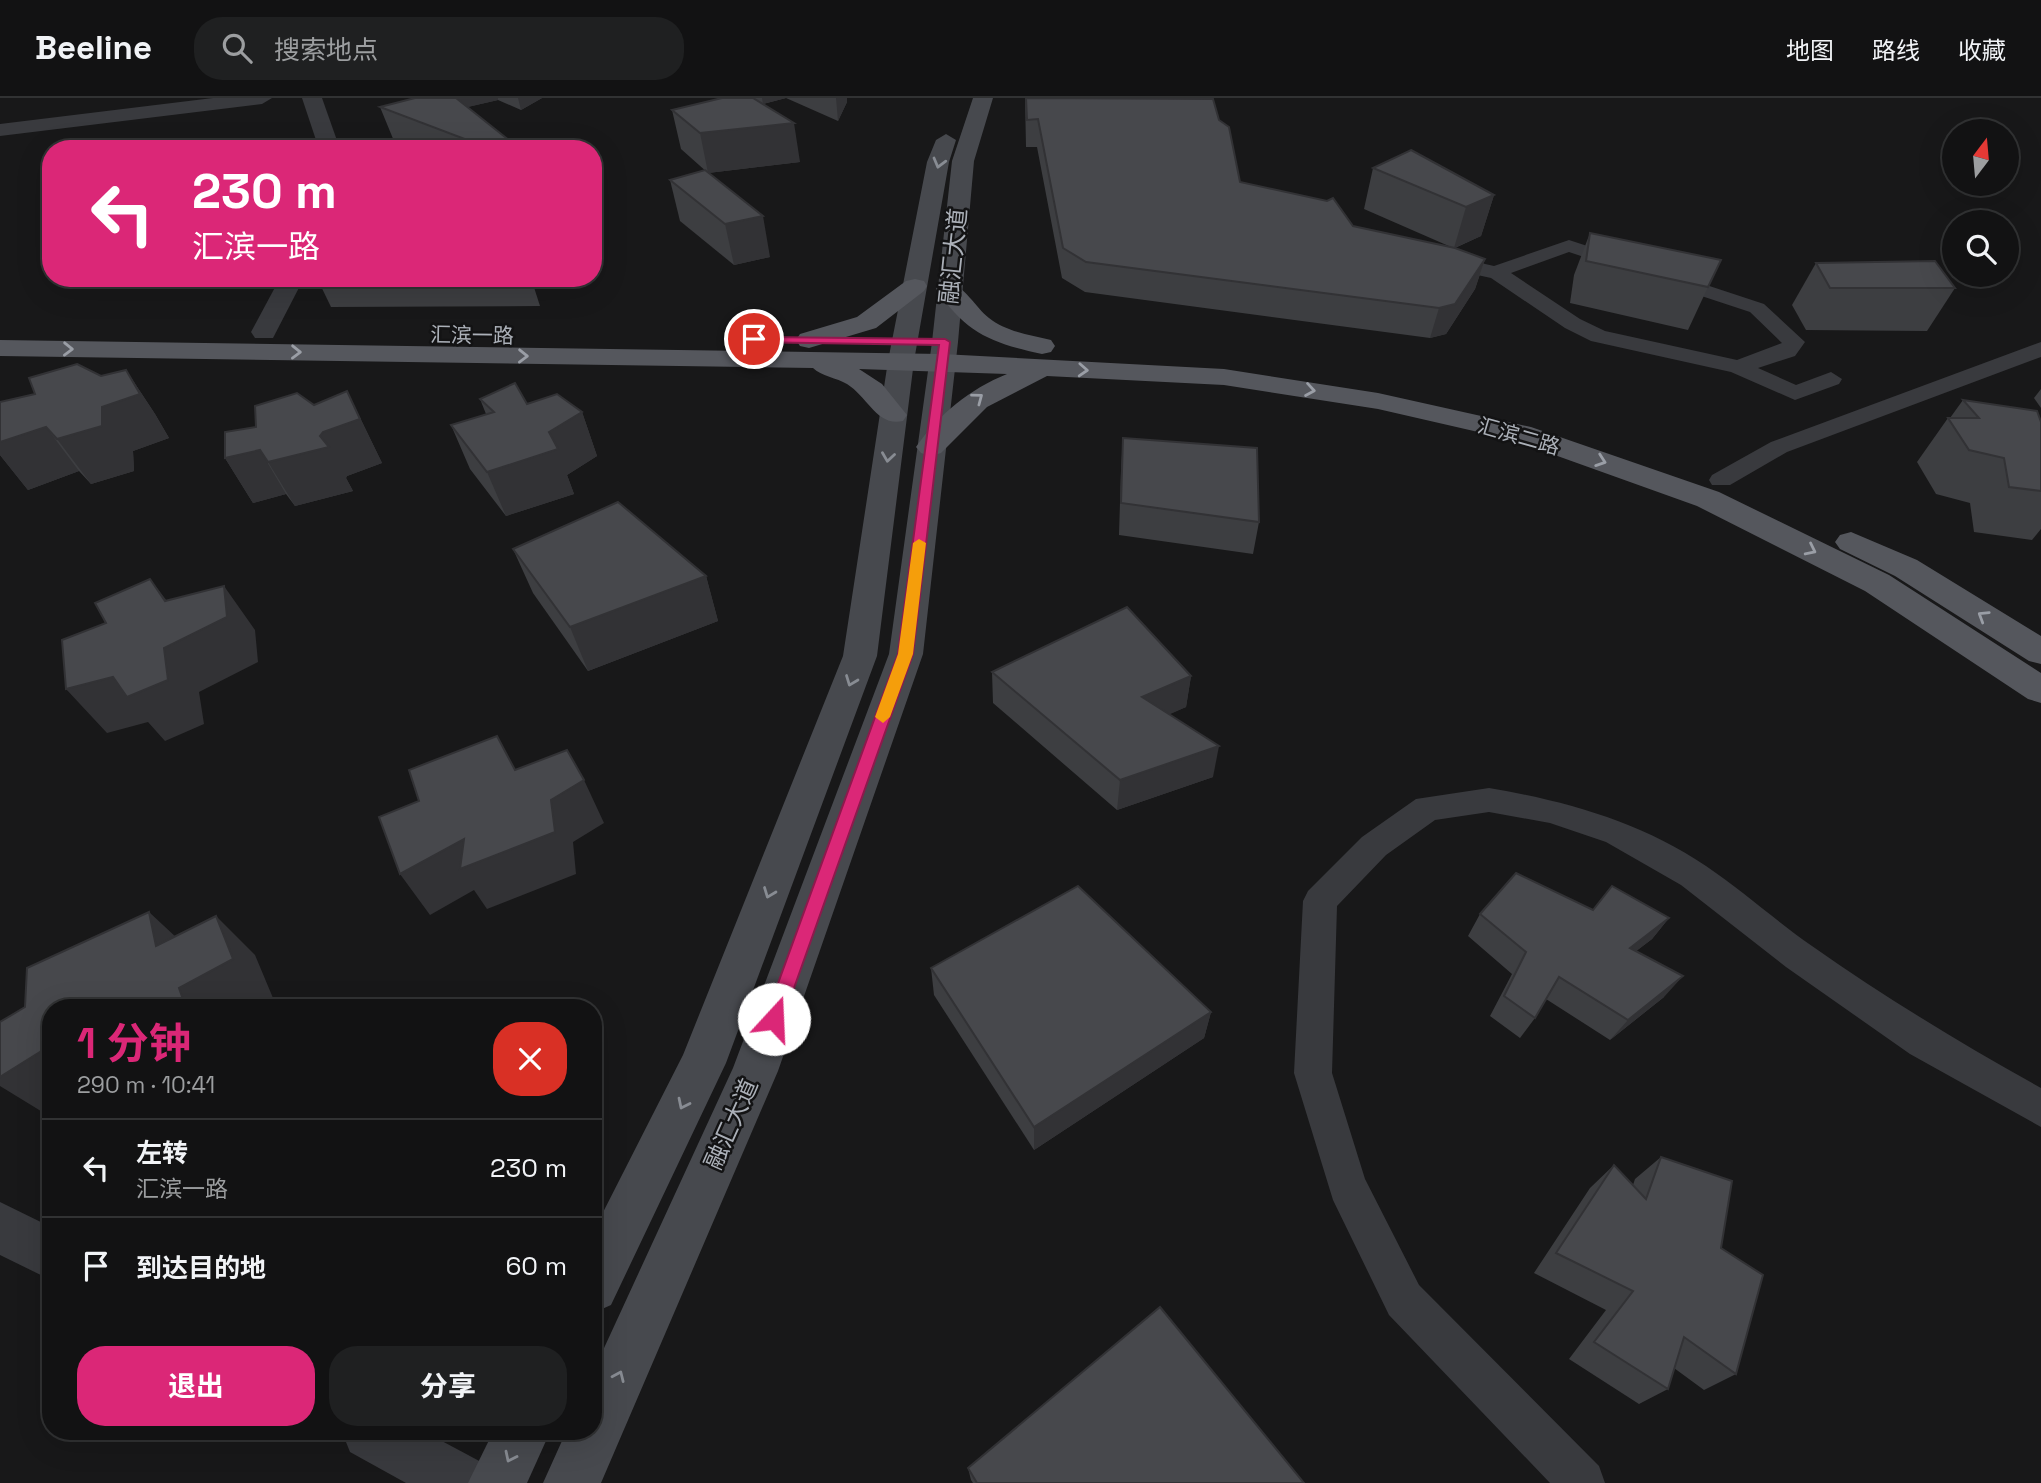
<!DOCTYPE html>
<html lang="zh">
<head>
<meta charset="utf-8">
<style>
  :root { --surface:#121213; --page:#1f2021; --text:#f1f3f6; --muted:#9c9ea0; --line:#313233; --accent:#db2777 }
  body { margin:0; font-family:"Space Grotesk","Noto Sans SC",sans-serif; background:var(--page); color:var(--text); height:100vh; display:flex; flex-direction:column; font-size:26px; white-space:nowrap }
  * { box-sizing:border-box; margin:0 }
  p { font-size:23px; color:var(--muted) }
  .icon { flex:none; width:38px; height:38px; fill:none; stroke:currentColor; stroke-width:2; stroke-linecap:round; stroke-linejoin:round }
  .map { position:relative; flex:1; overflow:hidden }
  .side { position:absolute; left:42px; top:901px; width:560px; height:441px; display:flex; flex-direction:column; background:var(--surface); border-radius:28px; box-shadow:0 7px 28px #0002,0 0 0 2px var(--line) }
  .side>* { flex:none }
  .top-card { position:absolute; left:42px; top:42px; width:560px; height:147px; border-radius:28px; box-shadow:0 7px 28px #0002,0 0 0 2px var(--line); background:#db2777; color:#fff; overflow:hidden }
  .needle { width:46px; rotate:16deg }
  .controls { position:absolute; left:1942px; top:21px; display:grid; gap:14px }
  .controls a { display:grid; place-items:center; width:77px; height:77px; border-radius:50%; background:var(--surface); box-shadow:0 7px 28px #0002,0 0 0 2px var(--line); font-size:35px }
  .pin { position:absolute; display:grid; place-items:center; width:60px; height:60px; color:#fff; margin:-30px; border:4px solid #fff; border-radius:50%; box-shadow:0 2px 7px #0007 }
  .me { position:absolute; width:77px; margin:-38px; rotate:20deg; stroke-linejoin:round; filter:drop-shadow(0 0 5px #0008) }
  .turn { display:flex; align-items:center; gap:24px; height:147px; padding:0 35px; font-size:32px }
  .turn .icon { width:91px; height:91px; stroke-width:2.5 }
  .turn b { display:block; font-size:49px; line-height:60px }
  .round { display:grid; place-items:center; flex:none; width:74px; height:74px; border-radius:28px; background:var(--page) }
  .summary { display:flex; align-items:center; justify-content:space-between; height:119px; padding:0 35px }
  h1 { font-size:42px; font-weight:700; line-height:52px; color:var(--accent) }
  .button { display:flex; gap:14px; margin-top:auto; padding:14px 35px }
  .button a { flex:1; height:80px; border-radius:28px; background:var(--accent); color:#fff; font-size:28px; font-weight:700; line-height:80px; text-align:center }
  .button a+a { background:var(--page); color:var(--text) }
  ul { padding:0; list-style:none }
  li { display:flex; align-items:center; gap:21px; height:98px; padding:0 35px; border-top:2px solid var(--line) }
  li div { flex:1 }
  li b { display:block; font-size:26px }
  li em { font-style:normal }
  header { display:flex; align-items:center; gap:42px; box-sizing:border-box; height:98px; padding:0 35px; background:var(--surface); border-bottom:2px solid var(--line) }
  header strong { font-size:33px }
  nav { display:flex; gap:38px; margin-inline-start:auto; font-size:24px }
  .search { width:490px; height:63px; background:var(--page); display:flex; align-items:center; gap:18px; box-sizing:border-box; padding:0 24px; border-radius:28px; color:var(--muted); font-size:26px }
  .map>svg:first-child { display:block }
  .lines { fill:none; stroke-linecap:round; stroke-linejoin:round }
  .minor { fill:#393a3e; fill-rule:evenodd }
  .tertiary { fill:#393a3e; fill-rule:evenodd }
  .secondary { fill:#47494e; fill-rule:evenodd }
  .primary { fill:#55575d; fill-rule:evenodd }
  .wall { fill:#3d3e41 }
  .shaded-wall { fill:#323235 }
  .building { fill:#47484c; stroke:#323235; stroke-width:2 }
  .oneway { stroke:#888c93 }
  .oneway2 { stroke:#9a9ea6 }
  .route { fill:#db2777; stroke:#8e194d; stroke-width:2 }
  .slow { fill:#f59e0b }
  .labels { text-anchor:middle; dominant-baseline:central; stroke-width:5; stroke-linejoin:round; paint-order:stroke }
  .far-street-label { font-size:21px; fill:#abb0b8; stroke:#131314 }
  .street-label { font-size:24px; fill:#abb0b8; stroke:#131314 }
</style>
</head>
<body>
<header>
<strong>Beeline</strong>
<div class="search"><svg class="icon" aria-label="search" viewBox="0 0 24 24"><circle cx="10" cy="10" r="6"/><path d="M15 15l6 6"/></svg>搜索地点</div>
<nav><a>地图</a><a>路线</a><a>收藏</a></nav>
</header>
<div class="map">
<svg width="2041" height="1385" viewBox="0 0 2041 1385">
  <rect width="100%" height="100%" fill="#181819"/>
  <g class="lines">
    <!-- minor -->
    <g class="minor">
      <polygon points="1569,142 1630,162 1633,166 1623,172 1569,154 1511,175 1580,221 1605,233 1737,262 1782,245 1750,214 1659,184 1656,180 1659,176 1673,176 1764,206 1805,244 1795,258 1758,270 1796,287 1831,274 1842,281 1839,286 1795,302 1731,274 1591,243 1565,230 1491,180 1441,169 1431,162 1441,156 1494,168"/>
      <polygon points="2041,244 2041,259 1787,354 1730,387 1712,387 1709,382 1712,377 1771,344"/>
      <path d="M1489,690C1566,703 1641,724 1706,768C1743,793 1776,823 1812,848C1886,900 1962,946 2041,990V1029L1910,956L1786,869L1681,787L1606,744L1550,725L1489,714L1435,722L1386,757L1337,808L1332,975L1365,1081L1419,1187L1599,1368L1605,1385H1550L1389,1217L1333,1102L1294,975L1303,803L1308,793L1362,739L1416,701Z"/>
    </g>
    <!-- tertiary -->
    <g class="tertiary">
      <polygon points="213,0 272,0 262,6 0,38 0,26"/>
      <polygon points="302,0 322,0 340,51 319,51"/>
      <polygon points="280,180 304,180 273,240 255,240 251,234"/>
      <polygon points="0,1104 51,1129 51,1182 0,1157"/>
      <polygon points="342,1334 425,1334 483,1365 492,1385 406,1385 350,1354"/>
    </g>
    <!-- secondary -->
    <g class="secondary">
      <polygon points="973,0 993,0 974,63 958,244 923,556 778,973 601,1385 543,1385 566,1334 593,1334 593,1274 733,970 889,556 932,244 952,63"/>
      <polygon points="946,36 956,42 949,64 914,263 877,558 726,965 611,1207 593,1215 593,1134 683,957 843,558 888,263 927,64 936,42"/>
      <polygon points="493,1334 550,1334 527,1385 468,1385"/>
    </g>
    <!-- primary -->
    <g class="primary">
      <polygon points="915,181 924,183 927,188 924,193 876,230 809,250 800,248 796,242 800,236 857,219 906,183"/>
      <path d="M948,184C965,188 975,209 989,220C1007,234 1030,237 1051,242L1055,248L1051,254L1042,256C991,245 966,235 936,191L939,186Z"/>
      <path d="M0,242L942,256L1224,271L1378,295L1531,329L1719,394L1889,477L2041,575V605L2028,601L1865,493L1697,408L1513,342L1378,311L1224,287L1047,278L987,309L941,355L931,358L921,355L916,349C939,316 970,291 1007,276L859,271L882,286L907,317L903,323C877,329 868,299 847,286C837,280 821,278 813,270L0,258Z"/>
      <polygon points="1851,434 1917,462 2041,538 2041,566 2029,563 1895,478 1840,451 1835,444 1840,437"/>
    </g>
  </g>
  <!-- wall -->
  <g class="wall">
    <polygon points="415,0 542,0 521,12 498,2 467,9 520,51 403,51 396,48 380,9"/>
    <polygon points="722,0 847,0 847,4 838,23 786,0 763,6 800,64 708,75 681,51 672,12"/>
    <polygon points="1025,0 1210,0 1240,84 1353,128 1451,149 1364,111 1373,70 1494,97 1481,138 1455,150 1485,161 1475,191 1446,236 1430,240 1085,194 1062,180 1037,49 1026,49"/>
    <polygon points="670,82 770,159 734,167 680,123"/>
    <polygon points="1590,135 1708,189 1688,232 1570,205 1574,177"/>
    <polygon points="1816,165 1955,190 1927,233 1806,232 1792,207"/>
    <polygon points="317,180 531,180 540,208 331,209"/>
    <polygon points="126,272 155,316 169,340 133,353 134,373 91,386 79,373 28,392 0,357 0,304 35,296"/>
    <polygon points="2041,291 2041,310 2034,300"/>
    <polygon points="347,293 382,365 347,378 346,380 353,393 295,408 286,396 253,405 225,360 314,307"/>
    <polygon points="480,301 582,314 597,358 567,377 574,396 506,418 470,371 451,327 486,316"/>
    <polygon points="1963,302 2041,324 2041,431 2032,442 1974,434 1970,405 1936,396 1917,364 1948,320 1950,320"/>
    <polygon points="1123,340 1259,424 1253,456 1119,437 1121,372"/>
    <polygon points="513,451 706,478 718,523 588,573 533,495"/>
    <polygon points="992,574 1191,578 1186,609 1169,616 1213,679 1117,712 993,605"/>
    <polygon points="1593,812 1669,820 1652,841 1636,853 1664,899 1610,942 1546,901 1535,920 1520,940 1490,918 1512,876 1468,838 1480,816"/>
    <polygon points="931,870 1211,914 1204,940 1034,1052 934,897"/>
    <polygon points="1661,1059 1721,1150 1736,1276 1704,1292 1674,1270 1668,1291 1639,1306 1569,1261 1606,1212 1534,1175 1590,1090 1614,1067 1633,1087 1635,1081"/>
    <polygon points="968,1370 1304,1385 973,1385 971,1382"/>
  </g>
  <!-- shaded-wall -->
  <g class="shaded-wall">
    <polygon points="446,0 498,0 498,2 451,13"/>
    <polygon points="518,0 542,0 521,12"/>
    <polygon points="762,0 786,0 763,6"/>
    <polygon points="836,0 847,0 847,4 838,23"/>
    <polygon points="794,25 800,64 708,75 700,35"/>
    <polygon points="1494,97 1481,138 1454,150 1466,109"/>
    <polygon points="763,118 770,159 734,167 725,126"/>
    <polygon points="1485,161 1475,191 1446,236 1430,240 1439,210"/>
    <polygon points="126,272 155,316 169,340 133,353 134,373 91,386 57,341 102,309"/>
    <polygon points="347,293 382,365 347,378 346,380 353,393 295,408 268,364 320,338"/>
    <polygon points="582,314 597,358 567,377 574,396 506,418 487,374"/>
    <polygon points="46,329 79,373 28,392 0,357 0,344"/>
    <polygon points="260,352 286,396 253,405 225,360"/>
    <polygon points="706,478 718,523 588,573 570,529"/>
    <polygon points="150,481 184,525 224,488 255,532 258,564 199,594 204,626 165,643 148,624 107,635 66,591 164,550 165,503"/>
    <polygon points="1191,578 1186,609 1139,630 1142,599"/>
    <polygon points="1219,648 1213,679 1117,712 1120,682"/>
    <polygon points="584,682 604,725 573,744 576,776 487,811 474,792 430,817 400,776 464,741 551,702"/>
    <polygon points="149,814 192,854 216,818 255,857 273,900 254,910 186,910 156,848"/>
    <polygon points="1669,820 1652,841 1613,871 1630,850"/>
    <polygon points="1683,878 1664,899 1610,942 1628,922"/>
    <polygon points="1211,914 1204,940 1034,1052 1034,1029"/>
    <polygon points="51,947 51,1017 49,1018 0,988 0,979"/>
  </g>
  <!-- building -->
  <g class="building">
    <polygon points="415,0 456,0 520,51 491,51 380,9"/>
    <polygon points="722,0 753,0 794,25 700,35 672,12"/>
    <polygon points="1026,0 1213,1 1219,22 1229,29 1240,84 1327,103 1333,100 1353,128 1455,150 1485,161 1455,206 1439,210 1086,164 1063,150 1038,21 1027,22"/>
    <polygon points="1411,52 1494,97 1466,109 1373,70"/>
    <polygon points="705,72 763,118 725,126 670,82"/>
    <polygon points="1590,135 1721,162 1708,189 1586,163"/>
    <polygon points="1935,163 1955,190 1830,190 1816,165"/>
    <polygon points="77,266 101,278 126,272 140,296 102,309 102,328 57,341 46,329 0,344 0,304 35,296 29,280"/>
    <polygon points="515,285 527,306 557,296 582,314 549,334 558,351 487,374 451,327 494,314 480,301"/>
    <polygon points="347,293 360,321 323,334 320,338 329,349 268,364 260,352 225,360 225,334 256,329 255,308 297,295 314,307"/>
    <polygon points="1963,302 2037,313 2041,324 2041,393 2009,389 2004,360 1969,352 1948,320 1979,320"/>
    <polygon points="1123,340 1257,350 1259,424 1121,405"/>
    <polygon points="618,404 706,478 570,529 513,451"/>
    <polygon points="150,481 165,503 224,488 227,519 164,550 168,582 127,599 113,579 66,591 62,542 106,525 95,505"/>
    <polygon points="1127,509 1191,578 1142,599 1219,648 1120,682 992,574"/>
    <polygon points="497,638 515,672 567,652 584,682 551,702 555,734 460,771 464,741 400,776 379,719 419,703 409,672"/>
    <polygon points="1516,775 1593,812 1612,788 1669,820 1630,850 1683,878 1628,922 1559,879 1535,920 1504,898 1526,854 1480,816"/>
    <polygon points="1078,788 1211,914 1034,1029 931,870"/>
    <polygon points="149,814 156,848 216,818 233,861 179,890 186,910 51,910 51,947 0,979 0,924 25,909 27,870"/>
    <polygon points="1661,1059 1732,1083 1721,1150 1763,1177 1736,1276 1684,1239 1668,1291 1594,1244 1633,1193 1556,1155 1614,1067 1646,1101"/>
    <polygon points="1160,1209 1304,1385 977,1385 968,1370"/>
  </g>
  <!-- one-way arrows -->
  <defs><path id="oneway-chevron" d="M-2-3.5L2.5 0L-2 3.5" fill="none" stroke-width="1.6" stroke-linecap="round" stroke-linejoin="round" transform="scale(1.75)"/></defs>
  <g class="oneway">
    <use href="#oneway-chevron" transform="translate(939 65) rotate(105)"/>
    <use href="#oneway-chevron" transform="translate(888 359) rotate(98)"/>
    <use href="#oneway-chevron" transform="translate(851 583) rotate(111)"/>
    <use href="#oneway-chevron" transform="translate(769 795) rotate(111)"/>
    <use href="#oneway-chevron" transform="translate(683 1006) rotate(116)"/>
    <use href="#oneway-chevron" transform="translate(619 1278) rotate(-66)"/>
    <use href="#oneway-chevron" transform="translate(510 1359) rotate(116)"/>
  </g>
  <g class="oneway2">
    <use href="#oneway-chevron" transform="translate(68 251) rotate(1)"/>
    <use href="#oneway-chevron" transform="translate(296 254) rotate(1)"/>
    <use href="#oneway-chevron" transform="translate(523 258) rotate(1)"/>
    <use href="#oneway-chevron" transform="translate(1083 272) rotate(3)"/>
    <use href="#oneway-chevron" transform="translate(1310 292) rotate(9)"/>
    <use href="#oneway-chevron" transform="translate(978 300) rotate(-37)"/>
    <use href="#oneway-chevron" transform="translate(1601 363) rotate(19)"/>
    <use href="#oneway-chevron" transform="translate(1811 452) rotate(26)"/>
    <use href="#oneway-chevron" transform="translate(1983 518) rotate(-148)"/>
  </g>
  <!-- route -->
  <polygon class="route" points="750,239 945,241 950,244 913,556 783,921 780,927 774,930 767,927 765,921 898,556 939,247 754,244 749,241"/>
  <!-- slow -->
  <polygon class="slow" points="919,441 926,445 913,556 890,619 883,625 875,619 898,556 913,445"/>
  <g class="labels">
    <!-- far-street labels -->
    <g class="far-street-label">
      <text transform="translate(472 237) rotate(1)">汇滨一路</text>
      <text transform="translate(1519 338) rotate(16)">汇滨二路</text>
    </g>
    <!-- street labels -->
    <g class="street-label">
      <text transform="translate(953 158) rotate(-84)">融汇大道</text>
      <text transform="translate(731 1026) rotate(-66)">融汇大道</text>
    </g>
  </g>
</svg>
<div class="controls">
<a><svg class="needle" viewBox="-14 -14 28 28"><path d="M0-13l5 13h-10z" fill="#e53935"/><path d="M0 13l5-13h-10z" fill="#9c9ea0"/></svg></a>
<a><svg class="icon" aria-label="search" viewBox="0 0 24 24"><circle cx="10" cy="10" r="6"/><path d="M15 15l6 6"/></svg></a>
</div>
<div class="pin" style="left:754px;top:241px;background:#d93025"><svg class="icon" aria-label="arrive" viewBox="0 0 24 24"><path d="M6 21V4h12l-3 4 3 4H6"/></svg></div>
<svg class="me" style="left:774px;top:921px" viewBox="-20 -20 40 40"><circle r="19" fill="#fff"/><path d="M0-13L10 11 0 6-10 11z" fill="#db2777"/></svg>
<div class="top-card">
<div class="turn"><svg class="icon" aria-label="left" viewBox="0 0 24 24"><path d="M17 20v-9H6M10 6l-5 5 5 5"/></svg><div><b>230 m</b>汇滨一路</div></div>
</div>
<section class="side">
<div class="summary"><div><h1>1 分钟</h1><p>290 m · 10:41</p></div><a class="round" style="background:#d93025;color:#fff"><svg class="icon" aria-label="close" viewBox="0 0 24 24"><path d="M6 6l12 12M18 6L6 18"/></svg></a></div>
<ul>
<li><svg class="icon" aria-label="left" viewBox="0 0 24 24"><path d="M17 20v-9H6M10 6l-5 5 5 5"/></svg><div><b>左转</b><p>汇滨一路</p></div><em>230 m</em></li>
<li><svg class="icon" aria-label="arrive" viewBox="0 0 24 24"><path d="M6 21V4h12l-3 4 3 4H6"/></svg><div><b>到达目的地</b></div><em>60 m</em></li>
</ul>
<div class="button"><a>退出</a><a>分享</a></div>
</section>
</div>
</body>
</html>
